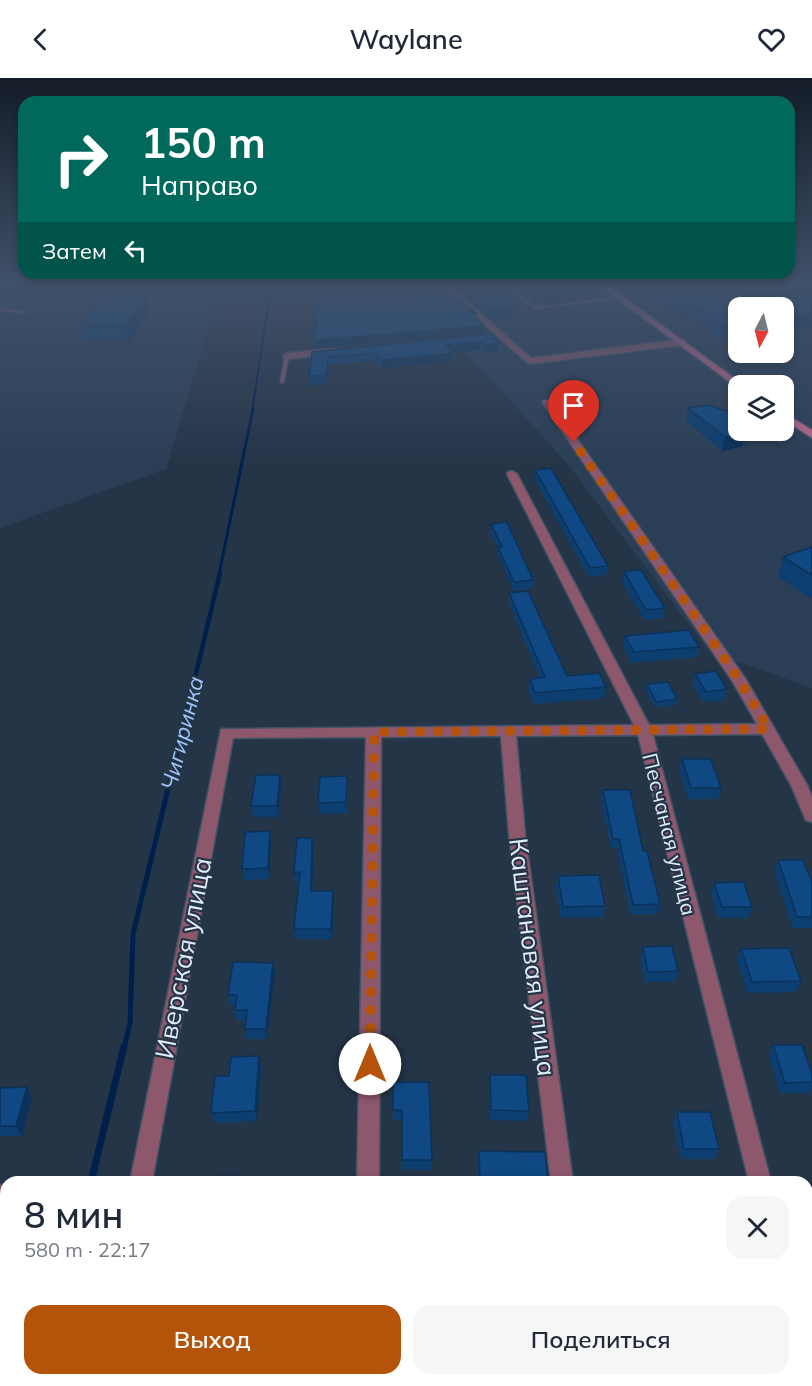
<!DOCTYPE html>
<html lang="ru">
<head>
<meta charset="utf-8">
<style>
  :root { --surface:#fff; --page:#f6f6f7; --text:#1f2937; --muted:#747a83; --accent:#b45309 }
  body { margin:0; font-family:Mulish,sans-serif; background:var(--page); color:var(--text); height:100vh; display:flex; flex-direction:column; font-size:22px; white-space:nowrap }
  * { box-sizing:border-box; margin:0 }
  p { font-size:20px; color:var(--muted) }
  .icon { flex:none; width:33px; height:33px; fill:none; stroke:currentColor; stroke-width:2; stroke-linecap:round; stroke-linejoin:round }
  .map { position:relative; flex:1; overflow:hidden }
  .side { position:absolute; left:0px; top:1098px; width:813px; height:210px; display:flex; flex-direction:column; background:var(--surface); border-radius:18px 18px 0 0; box-shadow:0 3px 9px #0003 }
  .side>* { flex:none }
  .banner { position:absolute; left:18px; top:18px; width:777px; height:183px; border-radius:18px; box-shadow:0 3px 9px #0003; background:#00695c; color:#fff; overflow:hidden }
  .needle { width:39px; rotate:187deg }
  .tools { position:absolute; left:728px; top:219px; display:grid; gap:12px }
  .tools a { display:grid; place-items:center; width:66px; height:66px; border-radius:12px; background:var(--surface); box-shadow:0 3px 9px #0003; font-size:30px }
  .pin { position:absolute; display:grid; place-items:center; width:51px; height:51px; color:#fff; margin:-62px -26px; border-radius:50% 50% 50% 0; rotate:-45deg; box-shadow:0 0 6px #0007 }
  .pin .icon { rotate:45deg }
  .me { position:absolute; width:66px; margin:-33px; rotate:0deg; stroke-linejoin:round; filter:drop-shadow(0 0 4px #0008) }
  .turn { display:flex; align-items:center; gap:21px; height:126px; padding:0 24px; font-size:27px }
  .turn .icon { width:78px; height:78px; stroke-width:2.5 }
  .turn b { display:block; font-size:42px; line-height:51px }
  .then { display:flex; align-items:center; height:57px; padding:0 24px; background:#0003; gap:12px; font-size:22px }
  .round { display:grid; place-items:center; flex:none; width:63px; height:63px; border-radius:18px; background:var(--page) }
  .summary { display:flex; align-items:center; justify-content:space-between; height:102px; padding:0 24px }
  h1 { font-size:36px; font-weight:600; line-height:45px }
  .primary-button { display:flex; gap:12px; margin-top:auto; padding:12px 24px }
  .primary-button a { flex:1; height:69px; border-radius:18px; background:var(--accent); color:#fff; font-size:24px; font-weight:600; line-height:69px; text-align:center }
  .primary-button a+a { background:var(--page); color:var(--text) }
  header { display:flex; justify-content:space-between; align-items:center; height:78px; padding:0 24px; background:var(--surface); font-size:27px; font-weight:600 }
  .map>svg:first-child { display:block }
  .built { fill:#2a3f56; fill-rule:evenodd }
  .lines { fill:none; stroke-linecap:round; stroke-linejoin:round }
  .stream-far4 { stroke:#00204c; stroke-width:2 }
  .stream-far3 { stroke:#00204c; stroke-width:3 }
  .stream-far2 { stroke:#00204c; stroke-width:4.5 }
  .stream-far1 { stroke:#00204c; stroke-width:5 }
  .stream { stroke:#00204c; stroke-width:7 }
  .lane-casing { stroke:#435264; stroke-width:2 }
  .street-casing { stroke:#435264; stroke-width:3 }
  .secondary-casing { stroke:#435264; stroke-width:3 }
  .lane { fill:#8d576c; fill-rule:evenodd }
  .street { fill:#8d576c; fill-rule:evenodd }
  .secondary { fill:#be688c; fill-rule:evenodd }
  .wall { fill:#0d3e70 }
  .shaded-wall { fill:#0a325b }
  .building { fill:#0f4882; stroke:#0a325b; stroke-width:1.5 }
  .route { stroke:#b45309; stroke-width:10; stroke-dasharray:0 18 }
  .labels { text-anchor:middle; dominant-baseline:central; stroke-width:4.5; stroke-linejoin:round; paint-order:stroke }
  .street-label { font-size:21px; fill:#e3edf9; stroke:#253548 }
  .water-label { font-size:22px; font-style:italic; fill:#a0c6fb; stroke:#253548 }
  .near-street-label { font-size:26px; fill:#e3edf9; stroke:#253548 }
</style>
</head>
<body>
<header><svg class="icon" aria-label="back" viewBox="0 0 24 24"><path d="M15 5l-7 7 7 7"/></svg>Waylane<svg class="icon" aria-label="heart" viewBox="0 0 24 24"><path d="M12 20l-8-8c-3-5 5-10 8-4 3-6 11-1 8 4z"/></svg></header>
<div class="map">
<svg width="812" height="1308" viewBox="0 0 812 1308">
  <rect width="100%" height="100%" fill="#253548"/>
  <!-- built -->
  <g class="built">
    <polygon points="0,204 222,204 166,391 0,450"/>
    <path d="M402,204H812V610L710,574L566,384ZM738,230H783V274H738ZM738,308H783V352H738Z"/>
  </g>
  <g class="lines">
    <!-- stream-far4 -->
    <polyline class="stream-far4" points="252,333 272,204"/>
    <!-- stream-far3 -->
    <polyline class="stream-far3" points="219,496 253,331"/>
    <!-- stream-far2 -->
    <polyline class="stream-far2" points="170,704 220,495"/>
    <!-- stream-far1 -->
    <polyline class="stream-far1" points="124,970 130,945 133,856 170,703"/>
    <!-- stream -->
    <g class="stream">
      <polyline points="91,1104 124,968"/>
      <polyline points="47,1308 48,1302"/>
    </g>
    <!-- lane casing -->
    <g class="lane-casing">
      <g id="lane">
        <polygon points="501,204 505,204 536,229 621,219 623,220 535,231"/>
        <polygon points="0,231 26,233 28,234 26,235 0,233"/>
        <polygon points="285,277 289,278 284,304 282,305 280,304"/>
      </g>
    </g>
    <!-- street casing -->
    <g class="street-casing">
      <g id="street">
        <polygon points="436,204 445,204 531,280 683,261 687,264 683,267 529,286"/>
        <polygon points="332,271 335,272 335,276 287,281 283,278 287,275"/>
        <polygon points="544,322 550,322 745,600 807,707 812,719 812,744 806,742 804,738 791,707 762,656 653,657 771,1104 749,1104 638,657 516,658 525,756 573,1104 551,1104 509,756 501,658 381,659 379,1104 357,1104 366,659 233,660 152,1104 130,1104 221,651 634,647 507,396 508,394 512,393 517,396 649,647 757,646 731,601 542,324"/>
        <polygon points="6,1106 6,1128 0,1129 0,1107"/>
        <polygon points="807,1262 812,1264 812,1307 803,1302 807,1302"/>
        <polygon points="90,1302 116,1302 115,1308 89,1308"/>
        <rect x="353" y="1302" width="26" height="6"/>
        <polygon points="574,1302 600,1302 601,1308 575,1308"/>
      </g>
    </g>
    <!-- secondary casing -->
    <g class="secondary-casing">
      <g id="secondary">
        <polygon points="594,204 603,204 745,308 738,308 738,310"/>
        <polygon points="783,334 812,352 812,360 783,341"/>
      </g>
    </g>
    <!-- lane -->
    <use href="#lane" class="lane"/>
    <!-- street -->
    <use href="#street" class="street"/>
    <!-- secondary -->
    <use href="#secondary" class="secondary"/>
  </g>
  <!-- wall -->
  <g class="wall">
    <polygon points="0,204 36,204 22,212 0,210"/>
    <polygon points="311,204 448,208 448,218 312,226"/>
    <polygon points="448,204 491,204 518,227 518,237 490,241"/>
    <polygon points="515,204 549,204 561,224 542,226"/>
    <polygon points="636,204 725,204 757,222 812,215 812,248 783,252 783,230 738,230 738,271 688,238 680,239 636,208"/>
    <polygon points="312,226 476,235 476,238 484,256 317,270 311,258 311,250 316,249 313,234"/>
    <polygon points="149,234 129,263 84,262 81,245"/>
    <polygon points="491,256 499,273 484,275 481,272 453,275 453,283 382,290 377,283 328,287 326,307 309,307 309,298 312,274"/>
    <polygon points="688,330 738,352 749,352 747,362 741,369 722,373 686,343"/>
    <polygon points="535,392 608,488 606,497 589,499 534,400"/>
    <polygon points="491,446 533,502 532,511 514,513 498,477 498,471 491,454"/>
    <polygon points="812,469 812,521 778,499 783,479"/>
    <polygon points="624,493 665,530 663,540 644,542 622,504"/>
    <polygon points="509,515 567,598 606,609 604,620 534,626 528,612 530,601 540,600 509,525"/>
    <polygon points="625,558 699,569 697,579 632,585 623,569"/>
    <polygon points="695,596 727,611 724,622 703,624 693,606"/>
    <polygon points="647,606 677,621 676,627 655,629 646,612"/>
    <polygon points="682,681 721,710 718,721 688,721 679,692"/>
    <polygon points="280,697 281,708 278,739 253,739 251,728"/>
    <polygon points="347,698 347,735 319,736 318,725"/>
    <polygon points="603,712 643,773 660,826 658,836 630,836 617,770 611,770 601,722"/>
    <polygon points="270,753 271,764 269,801 244,802 242,791"/>
    <polygon points="312,760 313,770 312,813 334,823 332,861 295,861 294,851 299,804 295,804 294,795"/>
    <polygon points="778,782 812,804 812,850 793,850 774,793"/>
    <polygon points="558,798 605,828 603,839 561,840 556,809"/>
    <polygon points="714,805 752,829 748,840 718,840 711,816"/>
    <polygon points="643,869 678,893 675,904 645,904 640,879"/>
    <polygon points="741,871 801,903 796,914 747,915 737,881"/>
    <polygon points="275,895 267,961 247,961 245,951 246,943 237,943 235,932 235,927 230,928 228,917"/>
    <polygon points="773,967 812,996 812,1010 809,1015 780,1015 769,978"/>
    <polygon points="261,988 257,1043 214,1045 211,1035 229,998"/>
    <polygon points="490,997 529,1033 527,1043 490,1042 489,1007"/>
    <polygon points="393,1004 432,1082 431,1092 402,1092 402,1042 393,1042"/>
    <polygon points="27,1009 32,1019 22,1058 0,1058 0,1010"/>
    <polygon points="677,1034 719,1071 715,1081 681,1081 673,1045"/>
    <polygon points="479,1073 548,1104 478,1104 478,1088"/>
  </g>
  <!-- shaded-wall -->
  <g class="shaded-wall">
    <polygon points="20,204 36,204 22,212"/>
    <polygon points="562,214 561,224 542,226 543,216"/>
    <polygon points="147,219 149,234 129,263 126,246"/>
    <polygon points="690,226 688,238 680,239 682,227"/>
    <polygon points="518,227 518,237 490,241 490,230"/>
    <polygon points="812,236 812,248 783,252 783,240"/>
    <polygon points="484,248 484,256 317,270 317,262"/>
    <polygon points="481,264 481,272 445,275 446,267"/>
    <polygon points="499,265 499,273 484,275 485,267"/>
    <polygon points="453,275 453,283 382,290 381,282"/>
    <polygon points="328,279 328,287 326,307 326,298"/>
    <polygon points="747,352 749,352 747,362 741,369 722,373 725,359"/>
    <polygon points="280,697 281,708 278,739 277,728"/>
    <polygon points="270,753 271,764 269,801 268,790"/>
    <polygon points="312,760 313,770 312,823 311,813"/>
    <polygon points="333,813 334,823 332,861 331,851"/>
    <polygon points="273,885 275,895 267,961 266,951"/>
    <polygon points="259,978 261,988 257,1043 255,1033"/>
    <polygon points="27,1009 32,1019 22,1058 16,1048"/>
  </g>
  <!-- building -->
  <g class="building">
    <polygon points="311,204 444,204 448,208 312,216"/>
    <polygon points="459,204 491,204 518,227 490,230"/>
    <polygon points="528,204 549,204 562,214 543,216"/>
    <polygon points="648,204 725,204 757,222 812,215 812,236 783,240 783,230 738,230 738,257 690,226 682,227"/>
    <polygon points="104,217 147,219 126,246 81,245"/>
    <polygon points="457,219 476,235 473,235 484,248 317,262 311,250 317,249 312,226"/>
    <polygon points="491,256 499,265 485,267 481,264 446,267 453,275 381,282 377,275 328,279 326,298 309,298 312,274"/>
    <polygon points="710,327 725,333 733,332 738,335 738,352 747,352 744,356 725,359 688,330"/>
    <polygon points="551,390 608,488 590,490 535,392"/>
    <polygon points="507,444 533,502 514,504 498,469 502,469 491,446"/>
    <polygon points="812,469 812,497 783,479"/>
    <polygon points="641,492 665,530 646,532 624,493"/>
    <polygon points="528,513 567,598 599,595 606,609 535,615 530,601 545,599 509,515"/>
    <polygon points="689,552 699,569 634,574 625,558"/>
    <polygon points="716,593 727,611 706,614 695,596"/>
    <polygon points="668,604 677,621 656,624 647,606"/>
    <polygon points="682,681 711,681 721,710 691,710"/>
    <polygon points="256,697 280,697 277,728 251,728"/>
    <polygon points="347,698 346,724 318,725 320,699"/>
    <polygon points="603,712 630,712 643,773 647,773 660,826 633,827 619,761 613,761"/>
    <polygon points="270,753 268,790 242,791 245,754"/>
    <polygon points="297,760 312,760 311,813 333,813 331,851 294,851 300,794 294,795"/>
    <polygon points="778,782 803,782 812,804 812,839 797,839"/>
    <polygon points="599,797 605,828 563,829 558,798"/>
    <polygon points="744,804 752,829 722,829 714,805"/>
    <polygon points="672,868 678,893 648,894 643,869"/>
    <polygon points="789,870 801,903 752,904 741,871"/>
    <polygon points="233,884 273,885 266,951 245,951 247,932 235,932 237,917 228,917"/>
    <polygon points="773,967 802,967 812,996 812,1004 785,1005"/>
    <polygon points="259,978 255,1033 211,1035 215,998 229,998 231,979"/>
    <polygon points="490,997 526,997 529,1033 491,1032"/>
    <polygon points="393,1004 429,1004 432,1082 402,1082 402,1032 393,1032"/>
    <polygon points="27,1009 16,1048 0,1048 0,1010"/>
    <polygon points="677,1034 710,1034 719,1071 684,1071"/>
    <polygon points="479,1073 545,1074 548,1104 480,1104"/>
    <polygon points="233,1098 232,1104 192,1104 192,1100"/>
    <polygon points="311,1101 311,1104 275,1104 275,1103"/>
  </g>
  <!-- sky -->
  <linearGradient id="sky" x2="0" y2="1"><stop stop-color="#141d28"/><stop offset="0.53" stop-color="#40516a"/><stop offset="1" stop-color="#40516a" stop-opacity="0"/></linearGradient>
  <rect width="812" height="387" fill="url(#sky)"/>
  <g class="lines">
    <!-- route -->
    <polyline class="route" points="370,986 374,654 769,651 738,600 574,364"/>
  </g>
  <g class="labels">
    <!-- street labels -->
    <g class="street-label">
      <text transform="translate(670 756) rotate(76)">Песчаная улица</text>
    </g>
    <!-- water labels -->
    <g class="water-label">
      <text transform="translate(182 655) rotate(-76)">Чигиринка</text>
    </g>
    <!-- near-street labels -->
    <g class="near-street-label">
      <text transform="translate(533 879) rotate(83)">Каштановая улица</text>
      <text transform="translate(183 880) rotate(-79)">Иверская улица</text>
    </g>
  </g>
</svg>
<div class="tools">
<a><svg class="needle" viewBox="-14 -14 28 28"><path d="M0-13l5 13h-10z" fill="#e53935"/><path d="M0 13l5-13h-10z" fill="#747a83"/></svg></a>
<a><svg class="icon" aria-label="layers" viewBox="0 0 24 24"><path d="M12 4l9 5-9 5-9-5zM3 14l9 5 9-5"/></svg></a>
</div>
<div class="pin" style="left:574px;top:364px;background:#d93025"><svg class="icon" aria-label="arrive" viewBox="0 0 24 24"><path d="M6 21V4h12l-3 4 3 4H6"/></svg></div>
<svg class="me" style="left:370px;top:986px" viewBox="-20 -20 40 40"><circle r="19" fill="#fff"/><path d="M0-13L10 11 0 6-10 11z" fill="#b45309"/></svg>
<div class="banner">
<div class="turn"><svg class="icon" aria-label="right" viewBox="0 0 24 24"><path d="M7 20v-9h11M14 6l5 5-5 5"/></svg><div><b>150 m</b>Направо</div></div>
<div class="then">Затем<svg class="icon" aria-label="left" viewBox="0 0 24 24"><path d="M17 20v-9H6M10 6l-5 5 5 5"/></svg></div>
</div>
<section class="side">
<div class="summary"><div><h1>8 мин</h1><p>580 m · 22:17</p></div><a class="round"><svg class="icon" aria-label="close" viewBox="0 0 24 24"><path d="M6 6l12 12M18 6L6 18"/></svg></a></div>
<div class="primary-button"><a>Выход</a><a>Поделиться</a></div>
</section>
</div>
</body>
</html>
